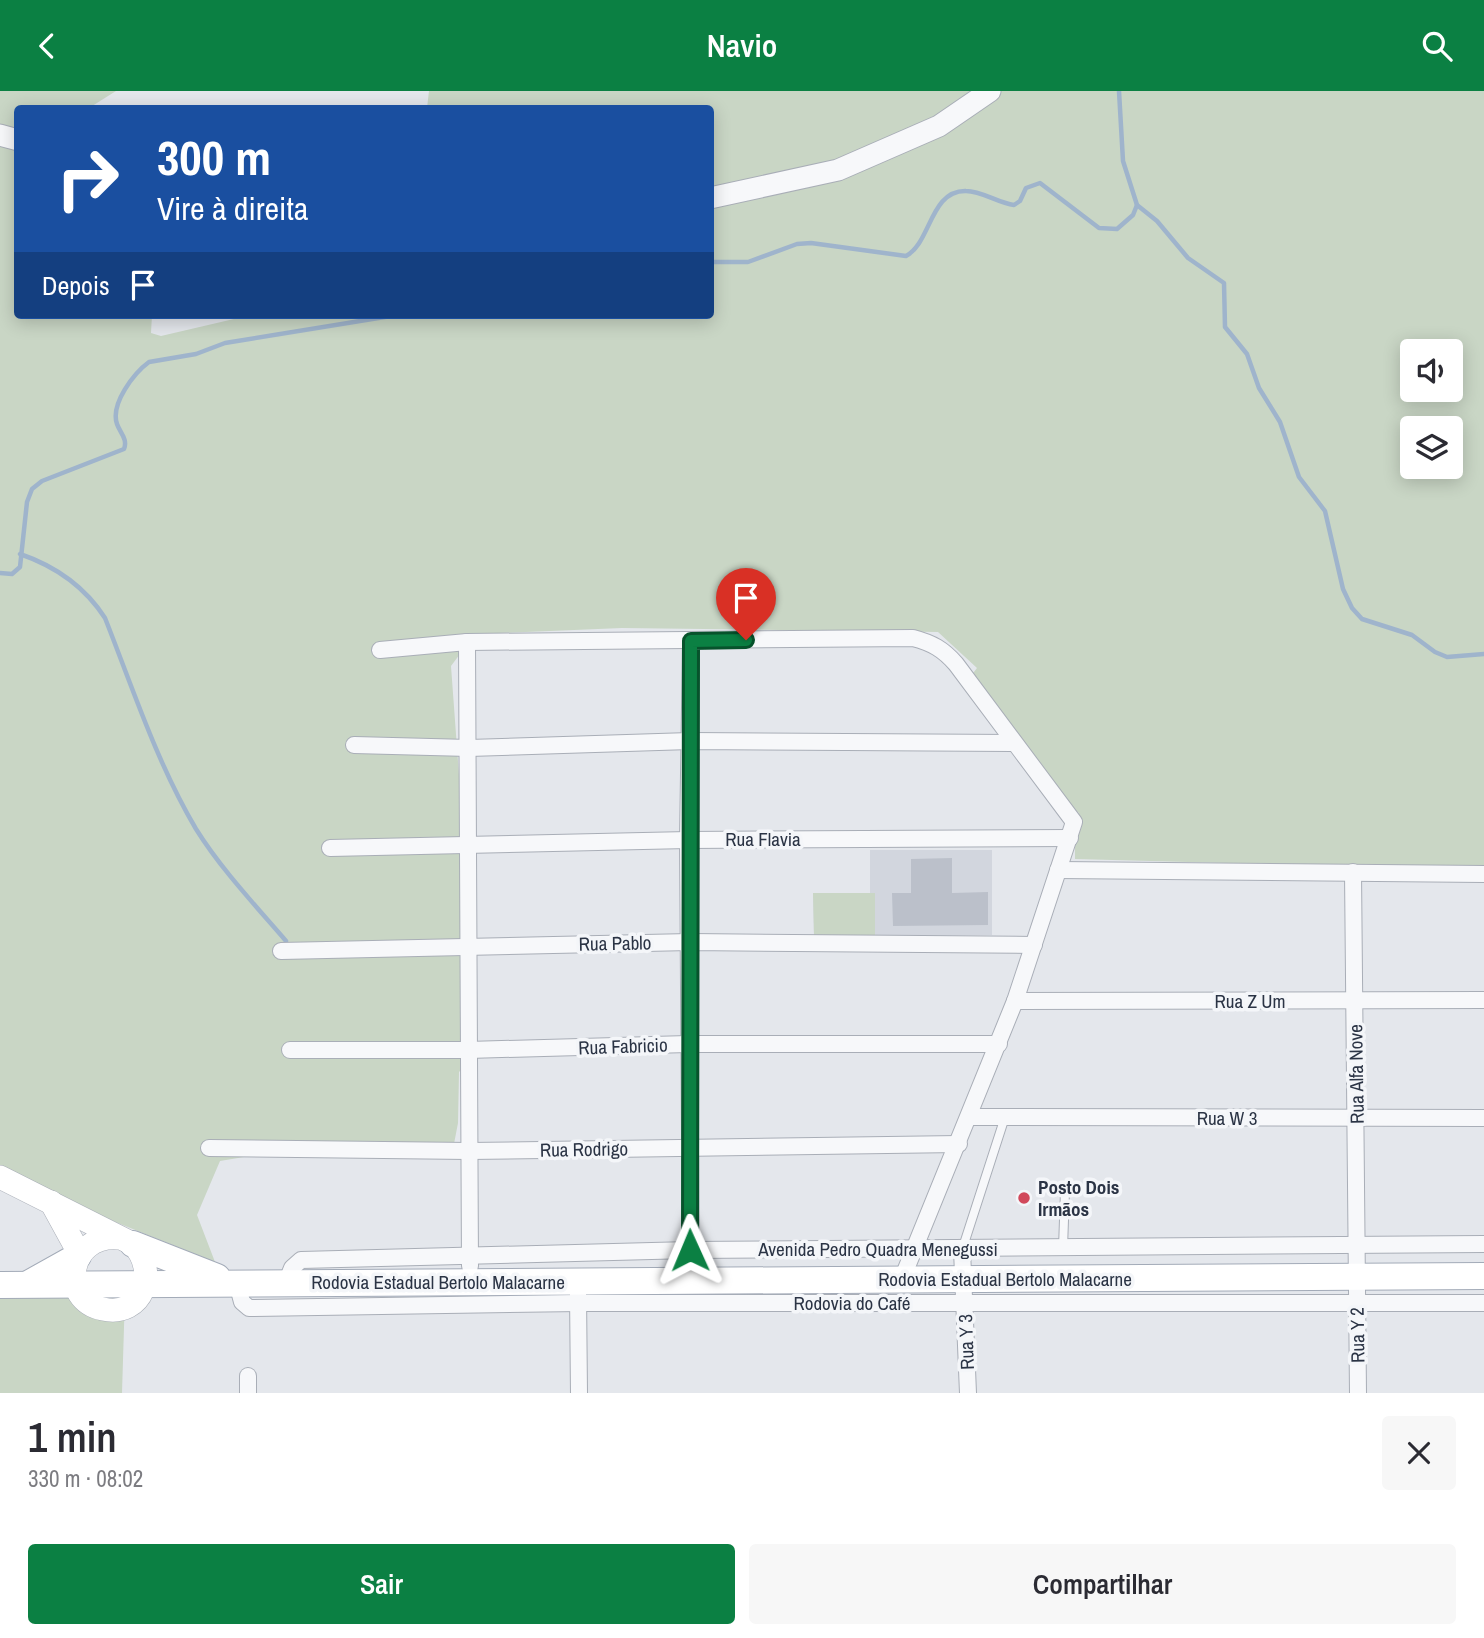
<!DOCTYPE html>
<html lang="pt">
<head>
<meta charset="utf-8">
<style>
  :root { --surface:#fff; --page:#f7f7f7; --text:#2b2b33; --muted:#7c7c81; --accent:#0b8043 }
  body { margin:0; font-family:"Archivo Narrow",sans-serif; background:var(--page); color:var(--text); height:100vh; display:flex; flex-direction:column; font-size:26px; white-space:nowrap }
  * { box-sizing:border-box; margin:0 }
  p { font-size:23px; color:var(--muted) }
  .icon { flex:none; width:38px; height:38px; fill:none; stroke:currentColor; stroke-width:2; stroke-linecap:round; stroke-linejoin:round }
  .map { position:relative; height:1302px; overflow:hidden }
  .panel { display:flex; flex-direction:column; background:var(--surface); flex:1 }
  .panel>* { flex:none }
  .guide { position:absolute; left:14px; top:14px; width:700px; height:214px; border-radius:7px; box-shadow:0 4px 18px #0003; background:#1a4fa0; color:#fff; overflow:hidden }
  .tools { position:absolute; left:1400px; top:248px; display:grid; gap:14px }
  .tools a { display:grid; place-items:center; width:63px; height:63px; border-radius:7px; background:var(--surface); box-shadow:0 4px 18px #0003; font-size:35px }
  .pin { position:absolute; display:grid; place-items:center; width:60px; height:60px; color:#fff; margin:-72px -30px; border-radius:50% 50% 50% 0; rotate:-45deg; box-shadow:0 0 7px #0007 }
  .pin .icon { rotate:45deg }
  .me { position:absolute; width:77px; margin:-38px; rotate:359deg; stroke-linejoin:round; filter:drop-shadow(0 0 5px #0008) }
  .turn { display:flex; align-items:center; gap:24px; height:147px; padding:0 28px; font-size:32px }
  .turn .icon { width:91px; height:91px; stroke-width:2.5 }
  .turn b { display:block; font-size:49px; line-height:60px }
  .then { display:flex; align-items:center; height:66px; padding:0 28px; background:#0003; gap:14px; font-size:26px }
  .round { display:grid; place-items:center; flex:none; width:74px; height:74px; border-radius:7px; background:var(--page) }
  .summary { display:flex; align-items:center; justify-content:space-between; height:119px; padding:0 28px }
  h1 { font-size:42px; font-weight:600; line-height:52px }
  .primary-button { display:flex; gap:14px; margin-top:auto; padding:14px 28px }
  .primary-button a { flex:1; height:80px; border-radius:7px; background:var(--accent); color:#fff; font-size:28px; font-weight:600; line-height:80px; text-align:center }
  .primary-button a+a { background:var(--page); color:var(--text) }
  header { display:flex; justify-content:space-between; align-items:center; height:91px; padding:0 28px; background:var(--accent); color:#fff; font-size:32px; font-weight:600 }
  .map>svg:first-child { display:block }
  .built { fill:#d2d6de }
  .green { fill:#c9d6c5; fill-rule:evenodd }
  .lines { fill:none; stroke-linecap:round; stroke-linejoin:round }
  .stream { stroke:#9fb4cc; stroke-width:4.5 }
  .building { fill:#bbc0ca }
  .service-casing { stroke:#a9aeb7; stroke-width:10 }
  .minor-casing { stroke:#a9aeb7; stroke-width:18 }
  .tertiary-casing { stroke:#a9aeb7; stroke-width:23 }
  .secondary-casing { stroke:#a9aeb7; stroke-width:24 }
  .primary-casing { stroke:#a3abb8; stroke-width:28 }
  .service { stroke:#f7f8fa; stroke-width:8 }
  .minor { stroke:#f7f8fa; stroke-width:16 }
  .tertiary { stroke:#f7f8fa; stroke-width:21 }
  .secondary { stroke:#fff; stroke-width:23 }
  .primary { stroke:#fff; stroke-width:26 }
  .route-casing { stroke:#07532c; stroke-width:18 }
  .route { stroke:#0b8043; stroke-width:12 }
  .poi-dot { fill:#d1495b; stroke:#f4f6f9; stroke-width:2.5 }
  .labels { text-anchor:middle; dominant-baseline:central; stroke-width:7; stroke-linejoin:round; paint-order:stroke }
  .street-label { font-size:19px; fill:#2b3445; stroke:#f4f6f9 }
  .poi-label { font-size:19px; font-weight:bold; fill:#2b3445; stroke:#f4f6f9; text-anchor:start }
</style>
</head>
<body>
<header><svg class="icon" aria-label="back" viewBox="0 0 24 24"><path d="M15 5l-7 7 7 7"/></svg>Navio<svg class="icon" aria-label="search" viewBox="0 0 24 24"><circle cx="10" cy="10" r="6"/><path d="M15 15l6 6"/></svg></header>
<div class="map">
<svg width="1484" height="1302" viewBox="0 0 1484 1302">
  <rect width="100%" height="100%" fill="#e4e7ec"/>
  <!-- built -->
  <polygon class="built" points="870,759 992,759 992,844 814,845 813,802 870,802"/>
  <!-- green -->
  <g class="green">
    <path d="M0,0H116L89,17L18,18V224H152L151,242L161,245L251,224H710V18L427,17L429,0H1484V779L1075,768V734L1079,722L1045,699L970,586L977,577L938,541L622,537L475,543L451,575L462,725L460,921L463,977L459,981L458,1032L453,1058L269,1062L220,1070L197,1124L215,1171L73,1114L0,1077ZM1412,261H1451V299H1412ZM1412,338H1451V376H1412Z"/>
    <polygon points="813,802 875,802 875,845 814,845"/>
    <polygon points="125,1203 122,1302 0,1302 0,1204"/>
  </g>
  <g class="lines">
    <!-- stream -->
    <g class="stream">
      <polyline points="1137,114 1157,130 1188,167 1224,192 1225,236 1247,263 1259,297 1280,331 1299,386 1325,420 1343,498 1352,517 1362,528 1412,544 1435,561 1447,566 1484,563"/>
      <path d="M710,171H748L797,153L811,152L906,165C931,152 930,99 966,100C982,100 998,112 1014,114L1020,110L1026,97L1040,92L1099,137L1117,138L1133,124L1137,114L1123,70L1119,0"/>
      <path d="M20,463C55,475 85,496 105,527C133,598 157,672 196,738C221,778 255,814 286,850"/>
      <path d="M0,482L12,483L20,476L27,411L32,398L42,390L124,358C128,348 120,342 117,333C110,313 134,282 149,271L196,263L225,252L397,224"/>
    </g>
  </g>
  <!-- building -->
  <polygon class="building" points="952,767 952,802 988,801 988,834 893,835 892,802 911,802 911,768"/>
  <g class="lines">
    <!-- service casing -->
    <g class="service-casing">
      <g id="service">
        <polyline points="1063,1157 1065,1100"/>
        <polyline points="962,1159 1005,1026"/>
      </g>
    </g>
    <!-- minor casing -->
    <g class="minor-casing">
      <g id="minor">
        <polyline points="691,550 688,749 691,1190"/>
        <polyline points="467,551 470,1175"/>
        <path d="M380,559L467,551L913,547C932,552 943,558 956,573L1074,731L1015,910L902,1188"/>
        <polyline points="354,654 469,657 690,650 1013,652"/>
        <polyline points="330,757 688,749 1070,747"/>
        <polyline points="1058,779 1484,783"/>
        <polyline points="1353,781 1358,1302"/>
        <polyline points="281,860 690,851 1034,854"/>
        <polyline points="1015,910 1484,909"/>
        <polyline points="290,959 468,959 688,953 999,953"/>
        <polyline points="969,1026 1484,1027"/>
        <polyline points="209,1057 469,1060 959,1053"/>
        <polyline points="962,1159 968,1302"/>
        <polyline points="237,1192 242,1211 249,1217 579,1212 1484,1212"/>
        <polyline points="286,1192 292,1177 301,1169 690,1159 1484,1153"/>
        <polyline points="578,1203 579,1302"/>
        <polyline points="248,1302 248,1285"/>
      </g>
    </g>
    <!-- tertiary casing -->
    <g class="tertiary-casing">
      <g id="tertiary">
        <polyline points="0,44 18,49"/>
        <polyline points="710,107 838,79 939,35 990,0"/>
      </g>
    </g>
    <!-- secondary casing -->
    <g class="secondary-casing">
      <g id="secondary">
        <path d="M0,1086L133,1153C159,1180 143,1227 103,1218C58,1209 68,1143 118,1147"/>
        <polyline points="51,1111 79,1162"/>
      </g>
    </g>
    <!-- primary casing -->
    <g class="primary-casing">
      <g id="primary">
        <polyline points="133,1153 217,1186"/>
        <polyline points="28,1193 78,1165"/>
        <polyline points="0,1194 1484,1185"/>
      </g>
    </g>
    <!-- service -->
    <use href="#service" class="service"/>
    <!-- minor -->
    <use href="#minor" class="minor"/>
    <!-- tertiary -->
    <use href="#tertiary" class="tertiary"/>
    <!-- secondary -->
    <use href="#secondary" class="secondary"/>
    <!-- primary -->
    <use href="#primary" class="primary"/>
  </g>
  <g class="lines">
    <!-- route casing -->
    <g class="route-casing">
      <polyline id="route" points="690,1159 691,550 746,549"/>
    </g>
    <!-- route -->
    <use href="#route" class="route"/>
  </g>
  <!-- markers -->
  <circle class="poi-dot" cx="1024" cy="1107" r="7"/>
  <g class="labels">
    <!-- street labels -->
    <g class="street-label">
      <text x="763" y="748">Rua Flavia</text>
      <text transform="translate(615 852) rotate(-1)">Rua Pablo</text>
      <text x="1250" y="910">Rua Z Um</text>
      <text transform="translate(623 955) rotate(-2)">Rua Fabricio</text>
      <text transform="translate(1356 983) rotate(-91)">Rua Alfa Nove</text>
      <text x="1227" y="1027">Rua W 3</text>
      <text transform="translate(584 1058) rotate(-1)">Rua Rodrigo</text>
      <text x="878" y="1158">Avenida Pedro Quadra Menegussi</text>
      <text x="1005" y="1188">Rodovia Estadual Bertolo Malacarne</text>
      <text x="438" y="1191">Rodovia Estadual Bertolo Malacarne</text>
      <text x="852" y="1212">Rodovia do Café</text>
      <text transform="translate(1357 1244) rotate(-91)">Rua Y 2</text>
      <text transform="translate(966 1251) rotate(-92)">Rua Y 3</text>
    </g>
    <!-- poi labels -->
    <g class="poi-label">
      <text x="1038" y="1096">Posto Dois<tspan x="1038" dy="22">Irmãos</tspan></text>
    </g>
  </g>
</svg>
<div class="tools">
<a><svg class="icon" aria-label="sound" viewBox="0 0 24 24"><path d="M4 9h4l5-4v14l-5-4H4zM17 9q2 3 0 6"/></svg></a>
<a><svg class="icon" aria-label="layers" viewBox="0 0 24 24"><path d="M12 4l9 5-9 5-9-5zM3 14l9 5 9-5"/></svg></a>
</div>
<div class="pin" style="left:746px;top:549px;background:#d93025"><svg class="icon" aria-label="arrive" viewBox="0 0 24 24"><path d="M6 21V4h12l-3 4 3 4H6"/></svg></div>
<svg class="me" style="left:690px;top:1159px" viewBox="-20 -20 40 40"><path d="M0-17L14 15 0 8-14 15z" fill="#0b8043" stroke="#fff" stroke-width="4"/></svg>
<div class="guide">
<div class="turn"><svg class="icon" aria-label="right" viewBox="0 0 24 24"><path d="M7 20v-9h11M14 6l5 5-5 5"/></svg><div><b>300 m</b>Vire à direita</div></div>
<div class="then">Depois<svg class="icon" aria-label="arrive" viewBox="0 0 24 24"><path d="M6 21V4h12l-3 4 3 4H6"/></svg></div>
</div>
</div>
<section class="panel">
<div class="summary"><div><h1>1 min</h1><p>330 m · 08:02</p></div><a class="round"><svg class="icon" aria-label="close" viewBox="0 0 24 24"><path d="M6 6l12 12M18 6L6 18"/></svg></a></div>
<div class="primary-button"><a>Sair</a><a>Compartilhar</a></div>
</section>
</body>
</html>
